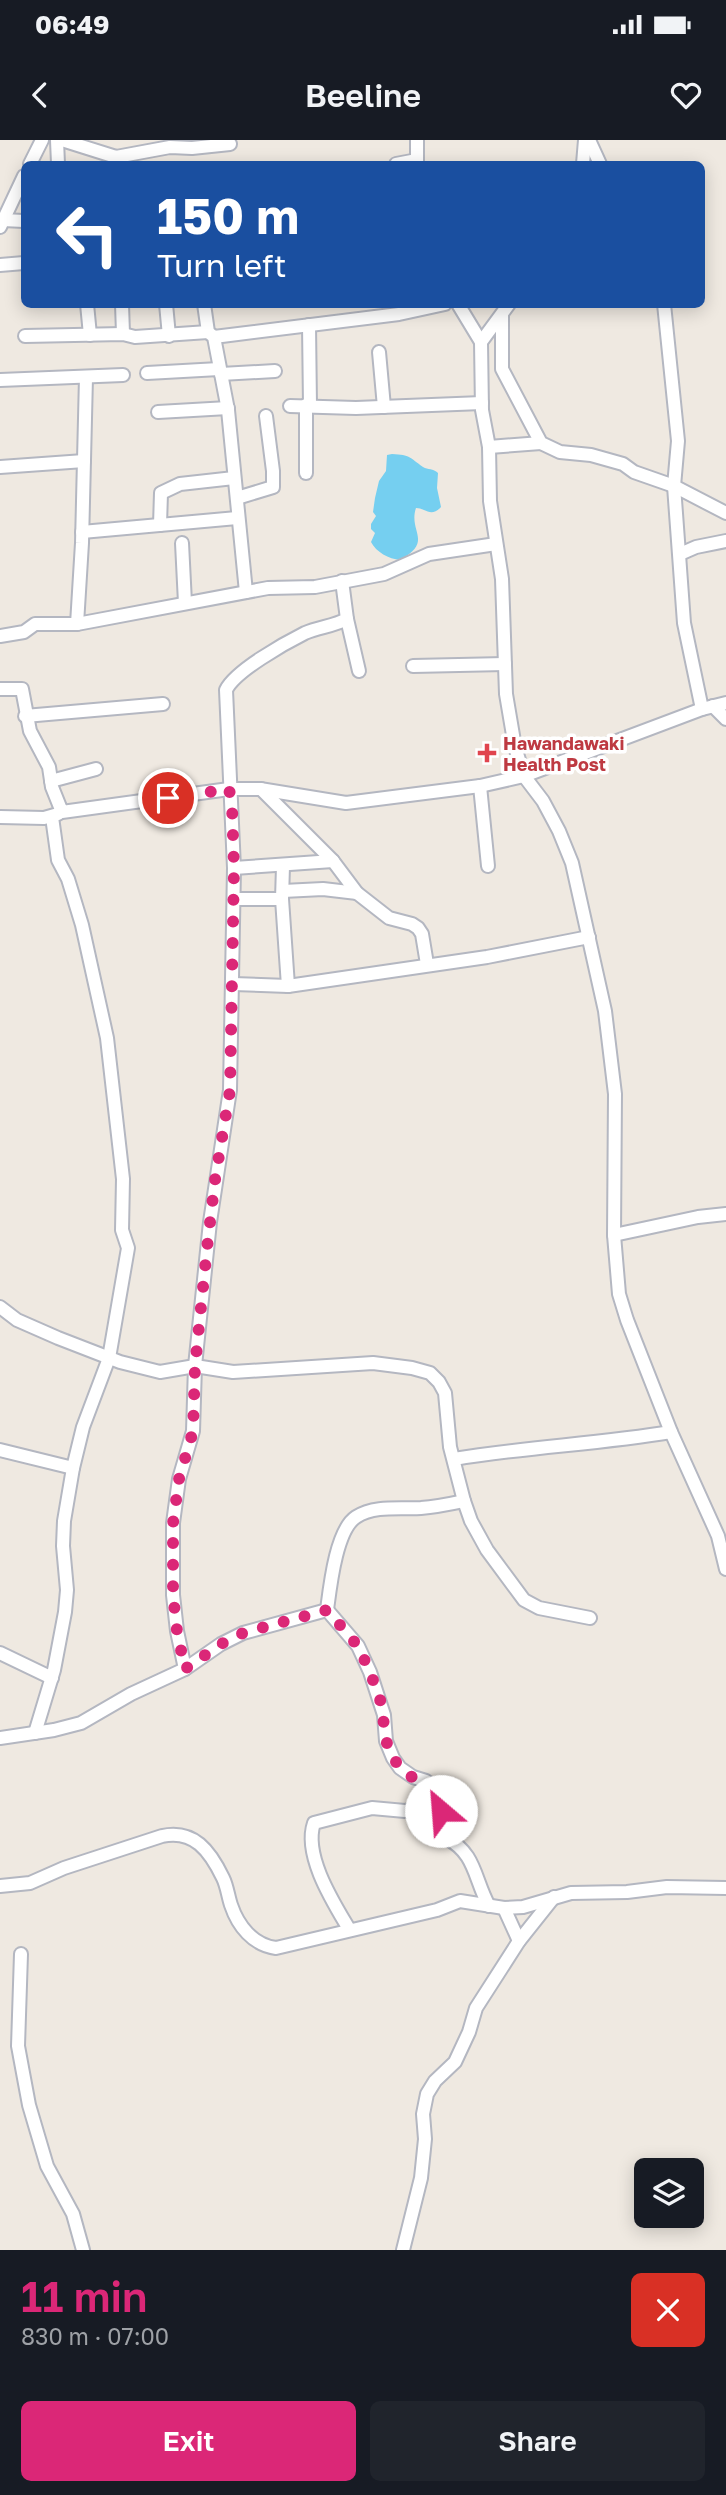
<!DOCTYPE html>
<html lang="en">
<head>
<meta charset="utf-8">
<style>
  :root { --surface:#171b24; --page:#20242c; --text:#f1f3f6; --muted:#9ea1a6; --accent:#db2777 }
  body { margin:0; font-family:"Golos Text",sans-serif; background:var(--page); color:var(--text); height:100vh; display:flex; flex-direction:column; font-size:26px; white-space:nowrap }
  * { box-sizing:border-box; margin:0 }
  p { font-size:23px; color:var(--muted) }
  .icon { flex:none; width:38px; height:38px; fill:none; stroke:currentColor; stroke-width:2; stroke-linecap:round; stroke-linejoin:round }
  .map { position:relative; height:2110px; overflow:hidden }
  .panel { display:flex; flex-direction:column; background:var(--surface); flex:1 }
  .panel>* { flex:none }
  .guide { position:absolute; left:21px; top:21px; width:684px; height:147px; border-radius:10px; box-shadow:0 4px 18px #0003; background:#1a4fa0; color:#fff; overflow:hidden }
  .tools { position:absolute; left:634px; top:2018px; display:grid; gap:14px }
  .tools a { display:grid; place-items:center; width:70px; height:70px; border-radius:10px; background:var(--surface); box-shadow:0 4px 18px #0003; font-size:35px }
  .pin { position:absolute; display:grid; place-items:center; width:60px; height:60px; color:#fff; margin:-30px; border:4px solid #fff; border-radius:50%; box-shadow:0 2px 7px #0007 }
  .me { position:absolute; width:77px; margin:-38px; rotate:333deg; stroke-linejoin:round; filter:drop-shadow(0 0 5px #0008) }
  .turn { display:flex; align-items:center; gap:24px; height:147px; padding:0 21px; font-size:32px }
  .turn .icon { width:91px; height:91px; stroke-width:2.5 }
  .turn b { display:block; font-size:49px; line-height:60px }
  .round { display:grid; place-items:center; flex:none; width:74px; height:74px; border-radius:10px; background:var(--page) }
  .summary { display:flex; align-items:center; justify-content:space-between; height:119px; padding:0 21px }
  h1 { font-size:42px; font-weight:600; line-height:52px; color:var(--accent) }
  .primary-button { display:flex; gap:14px; margin-top:auto; padding:14px 21px }
  .primary-button a { flex:1; height:80px; border-radius:10px; background:var(--accent); color:#fff; font-size:28px; font-weight:600; line-height:80px; text-align:center }
  .primary-button a+a { background:var(--page); color:var(--text) }
  .status { display:flex; justify-content:space-between; align-items:center; height:49px; padding:0 35px; background:var(--surface); direction:ltr }
  .status svg { height:19px; fill:currentColor }
  header { display:flex; justify-content:space-between; align-items:center; height:91px; padding:0 21px; background:var(--surface); font-size:32px; font-weight:600 }
  .map>svg:first-child { display:block }
  .water { fill:#75cff0 }
  .lines { fill:none; stroke-linecap:round; stroke-linejoin:round }
  .street-casing { stroke:#b4b7c1; stroke-width:16 }
  .street { stroke:#fff; stroke-width:12 }
  .route { stroke:#db2777; stroke-width:12; stroke-dasharray:0 21.6 }
  .health-dot { fill:#e0444e; stroke:#fff; stroke-width:2.5 }
  .labels { text-anchor:middle; dominant-baseline:central; stroke-width:7; stroke-linejoin:round; paint-order:stroke }
  .health-label { font-size:18px; font-weight:bold; fill:#be3a42; stroke:#fff; text-anchor:start }
</style>
</head>
<body>
<div class="status"><b>06:49</b><svg viewBox="0 0 49 12"><path d="M0 12V9h3v3zM5 12V6h3v6zM10 12V3h3v9zM15 12V0h3v12zM26 1h20v11H26zM47 4h2v5h-2z"/></svg></div>
<header><svg class="icon" aria-label="back" viewBox="0 0 24 24"><path d="M15 5l-7 7 7 7"/></svg>Beeline<svg class="icon" aria-label="heart" viewBox="0 0 24 24"><path d="M12 20l-8-8c-3-5 5-10 8-4 3-6 11-1 8 4z"/></svg></header>
<div class="map">
<svg width="726" height="2110" viewBox="0 0 726 2110">
  <rect width="100%" height="100%" fill="#efe9e1"/>
  <!-- water -->
  <path class="water" d="M392,314C411,315 409,317 423,327C428,330 433,328 438,333L437,348L441,367C431,378 425,368 416,368C408,392 434,401 400,420C389,419 376,412 371,402L375,393L371,389V384L376,376L373,372L375,358L379,341L386,331L387,315Z"/>
  <g class="lines">
    <!-- street casing -->
    <g class="street-casing">
      <g id="street">
        <polyline points="57,0 58,24"/>
        <polyline points="62,0 116,17 170,7 192,8 230,4"/>
        <polyline points="417,0 417,24"/>
        <polyline points="589,0 600,24"/>
        <polyline points="30,24 42,0"/>
        <polyline points="396,24 417,20"/>
        <polyline points="583,24 585,0"/>
        <polyline points="3,80 24,81"/>
        <polyline points="0,87 24,36"/>
        <polyline points="0,125 24,123"/>
        <polyline points="87,164 90,195"/>
        <polyline points="122,164 123,194"/>
        <polyline points="166,164 169,196"/>
        <polyline points="204,164 208,192 214,197 228,270 246,452"/>
        <polyline points="458,164 481,202 482,270 489,307 490,361 502,439 506,554 515,607 524,636 543,661 559,691 572,723 605,871 615,954 614,1095 619,1154 627,1180 671,1292 718,1396 726,1429"/>
        <polyline points="664,164 678,301 674,346 684,483 702,569"/>
        <polyline points="502,176 502,229 541,303 560,312 591,315 623,324 634,332 674,346 726,373"/>
        <polyline points="309,185 310,266"/>
        <polyline points="25,196 123,194 135,197 208,192"/>
        <polyline points="214,197 399,174 445,164"/>
        <polyline points="481,202 509,164"/>
        <polyline points="379,212 384,267"/>
        <polyline points="147,233 219,229"/>
        <polyline points="221,234 275,231"/>
        <polyline points="0,240 123,235"/>
        <polyline points="290,266 356,268 482,263"/>
        <polyline points="158,272 228,268"/>
        <polyline points="489,307 541,303"/>
        <polyline points="0,327 84,321"/>
        <polyline points="306,333 306,265"/>
        <polyline points="237,358 273,347 273,331 266,276"/>
        <polyline points="160,385 161,353 180,344 234,338"/>
        <polyline points="82,392 237,378"/>
        <polyline points="182,403 185,463"/>
        <polyline points="680,414 696,407 726,401"/>
        <polyline points="347,479 359,531"/>
        <polyline points="77,484 82,403 86,237"/>
        <polyline points="0,496 24,492 35,484 77,484 268,448 315,447 384,434 429,414 496,404"/>
        <polyline points="413,526 505,524"/>
        <polyline points="0,549 22,549 30,591 49,627 52,647 62,672 229,649 260,649 346,663 480,646 524,636 702,569 726,563"/>
        <polyline points="713,566 726,579"/>
        <polyline points="25,576 163,564"/>
        <polyline points="51,641 96,629"/>
        <polyline points="480,646 488,726"/>
        <polyline points="261,649 333,721 357,753 389,778 412,784 418,788 422,794 427,824"/>
        <polyline points="0,677 44,678 58,674"/>
        <polyline points="283,726 282,759 288,846"/>
        <polyline points="234,728 333,721"/>
        <polyline points="283,751 323,749 357,753"/>
        <polyline points="234,759 282,759"/>
        <polyline points="233,844 288,846 487,817 589,797"/>
        <polyline points="614,1095 698,1077 726,1074"/>
        <polyline points="0,1167 17,1180 58,1198 120,1222 160,1232 195,1226 233,1232 373,1223 412,1228 430,1233 439,1242 445,1253 450,1307 464,1361 471,1381 487,1410 524,1460 539,1468 590,1478"/>
        <polyline points="0,1310 73,1328"/>
        <path d="M454,1319C526,1307 599,1304 671,1292"/>
        <path d="M327,1470L358,1506L370,1532L384,1575L386,1601L393,1618L400,1628L413,1637L426,1641L434,1648L446,1698C476,1713 474,1739 489,1766"/>
        <path d="M327,1470C330,1447 336,1390 356,1377C374,1365 400,1369 421,1368C435,1367 450,1364 464,1361"/>
        <polyline points="0,1513 52,1538"/>
        <path d="M185,1529L177,1491L173,1455V1383L179,1339L193,1291L195,1226L210,1082L230,950L234,728L226,550C235,531 285,503 305,493C319,487 334,486 347,479L342,441"/>
        <polyline points="35,1593 54,1530 65,1472 67,1450 63,1406 64,1381 73,1328 83,1287 109,1218 128,1108 122,1090 123,1039 107,898 82,785 68,739 58,720 52,677"/>
        <polyline points="0,1598 54,1590 81,1583 131,1554 185,1529 221,1504 243,1493 327,1470"/>
        <path d="M0,1746L30,1743L64,1728L162,1696C194,1689 210,1711 223,1738C227,1746 228,1756 231,1765C238,1786 253,1805 276,1808L437,1770L460,1761L504,1768L523,1767L571,1753L627,1752L667,1747L726,1748"/>
        <polyline points="504,1768 519,1801"/>
        <path d="M349,1789C333,1762 303,1715 314,1683L372,1668L405,1671L439,1663"/>
        <polyline points="21,1814 18,1906 29,1965 47,2026 73,2074 83,2110"/>
        <polyline points="403,2110 421,2038 425,1999 423,1974 427,1954 435,1941 455,1922 469,1892 476,1868 519,1801 554,1757"/>
      </g>
    </g>
    <!-- street -->
    <use href="#street" class="street"/>
  </g>
  <g class="lines">
    <!-- route -->
    <polyline class="route" points="168,658 229,649 232,665 234,728 230,950 215,1040 207,1108 195,1226 193,1291 179,1339 173,1383 173,1455 177,1491 185,1529 221,1504 243,1493 327,1470 358,1506 370,1532 380,1559 388,1610 400,1628 412,1637 426,1641 434,1648 441,1671"/>
  </g>
  <!-- markers -->
  <path class="health-dot" d="M483.5 602.5h7v7h7v7h-7v7h-7v-7h-7v-7h7z"/>
  <g class="labels">
    <!-- health labels -->
    <g class="health-label">
      <text x="503" y="603">Hawandawaki<tspan x="503" dy="21">Health Post</tspan></text>
    </g>
  </g>
</svg>
<div class="tools">
<a><svg class="icon" aria-label="layers" viewBox="0 0 24 24"><path d="M12 4l9 5-9 5-9-5zM3 14l9 5 9-5"/></svg></a>
</div>
<div class="pin" style="left:168px;top:658px;background:#d93025"><svg class="icon" aria-label="arrive" viewBox="0 0 24 24"><path d="M6 21V4h12l-3 4 3 4H6"/></svg></div>
<svg class="me" style="left:441px;top:1671px" viewBox="-20 -20 40 40"><circle r="19" fill="#fff"/><path d="M0-13L10 11 0 6-10 11z" fill="#db2777"/></svg>
<div class="guide">
<div class="turn"><svg class="icon" aria-label="left" viewBox="0 0 24 24"><path d="M17 20v-9H6M10 6l-5 5 5 5"/></svg><div><b>150 m</b>Turn left</div></div>
</div>
</div>
<section class="panel">
<div class="summary"><div><h1>11 min</h1><p>830 m · 07:00</p></div><a class="round" style="background:#d93025;color:#fff"><svg class="icon" aria-label="close" viewBox="0 0 24 24"><path d="M6 6l12 12M18 6L6 18"/></svg></a></div>
<div class="primary-button"><a>Exit</a><a>Share</a></div>
</section>
</body>
</html>
